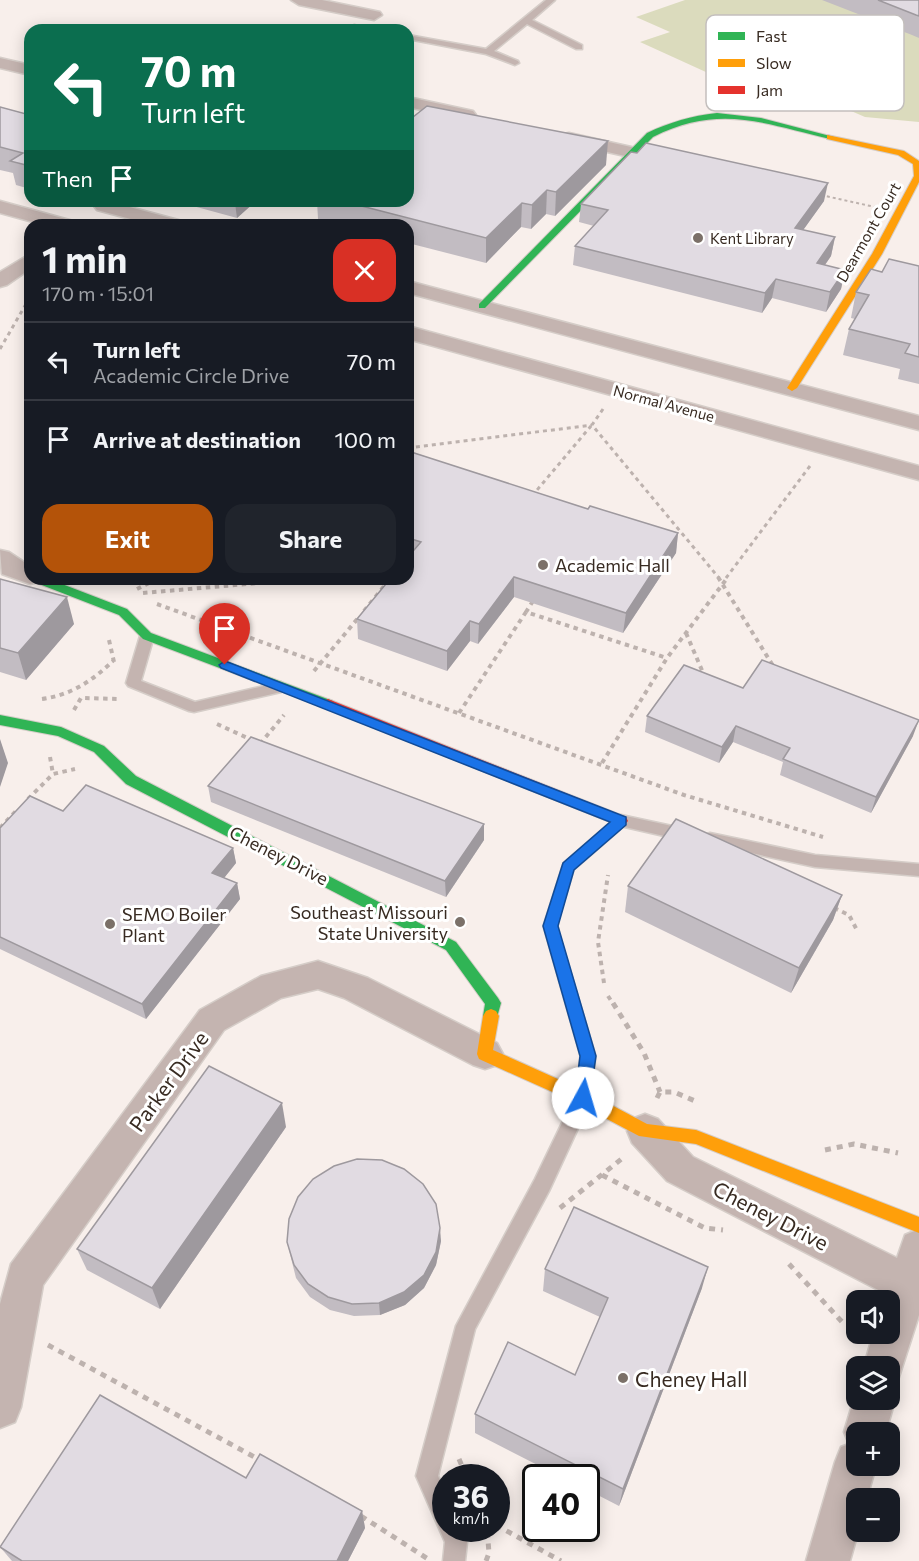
<!DOCTYPE html>
<html lang="en">
<head>
<meta charset="utf-8">
<style>
  :root { --surface:#171b24; --page:#20242c; --text:#f1f3f6; --muted:#9ea1a6; --line:#363941; --accent:#b45309 }
  body { margin:0; font-family:Commissioner,sans-serif; background:var(--page); color:var(--text); height:100vh; display:flex; flex-direction:column; font-size:22px; white-space:nowrap }
  * { box-sizing:border-box; margin:0 }
  p { font-size:20px; color:var(--muted) }
  .icon { flex:none; width:33px; height:33px; fill:none; stroke:currentColor; stroke-width:2; stroke-linecap:round; stroke-linejoin:round }
  .map { position:relative; flex:1; overflow:hidden }
  .sheet { position:absolute; left:24px; top:219px; width:390px; height:366px; display:flex; flex-direction:column; background:var(--surface); border-radius:18px; box-shadow:0 3px 15px #0003 }
  .sheet>* { flex:none }
  .hud { position:absolute; left:24px; top:24px; width:390px; height:183px; border-radius:18px; box-shadow:0 3px 15px #0003; background:#0b6e4f; color:#fff; overflow:hidden }
  .controls { position:absolute; left:846px; top:1290px; display:grid; gap:12px }
  .controls a { display:grid; place-items:center; width:54px; height:54px; border-radius:12px; background:var(--surface); box-shadow:0 3px 15px #0003; font-size:30px }
  .speed { position:absolute; left:432px; top:1464px; display:flex; gap:12px; font-size:30px; font-weight:700; text-align:center }
  .speed>* { display:grid; place-content:center; width:78px; height:78px; border-radius:50%; background:var(--surface); box-shadow:0 3px 15px #0003; line-height:1 }
  .speed small { font-size:15px; font-weight:400 }
  .speed .limit { border:3px solid #111; border-radius:9px; background:#fff; color:#111 }
  .pin { position:absolute; display:grid; place-items:center; width:51px; height:51px; color:#fff; margin:-62px -26px; border-radius:50% 50% 50% 0; rotate:-45deg; box-shadow:0 0 6px #0007 }
  .pin .icon { rotate:45deg }
  .me { position:absolute; width:66px; margin:-33px; rotate:6deg; stroke-linejoin:round; filter:drop-shadow(0 0 4px #0008) }
  .turn { display:flex; align-items:center; gap:21px; height:126px; padding:0 18px; font-size:27px }
  .turn .icon { width:78px; height:78px; stroke-width:2.5 }
  .turn b { display:block; font-size:42px; line-height:51px }
  .then { display:flex; align-items:center; height:57px; padding:0 18px; background:#0003; gap:12px; font-size:22px }
  .round { display:grid; place-items:center; flex:none; width:63px; height:63px; border-radius:18px; background:var(--page) }
  .summary { display:flex; align-items:center; justify-content:space-between; height:102px; padding:0 18px }
  h1 { font-size:36px; font-weight:700; line-height:45px }
  .primary-button { display:flex; gap:12px; margin-top:auto; padding:12px 18px }
  .primary-button a { flex:1; height:69px; border-radius:18px; background:var(--accent); color:#fff; font-size:24px; font-weight:700; line-height:69px; text-align:center }
  .primary-button a+a { background:var(--page); color:var(--text) }
  ul { padding:0; list-style:none }
  li { display:flex; align-items:center; gap:18px; height:78px; padding:0 18px; border-top:2px solid var(--line) }
  li div { flex:1 }
  li b { display:block; font-size:22px }
  li em { font-style:normal }
  .map>svg:first-child { display:block }
  .green { fill:#dbdbbd }
  .lines { fill:none; stroke-linecap:round; stroke-linejoin:round }
  .lane-casing { stroke:#d5cdc8; stroke-width:3 }
  .street-casing { stroke:#d5cdc8; stroke-width:3 }
  .fast-casing { stroke:#d5cdc8; stroke-width:2 }
  .slow-casing { stroke:#d5cdc8; stroke-width:2 }
  .jam-casing { stroke:#d5cdc8; stroke-width:2 }
  .path-far3 { stroke:#bdb2ae; stroke-width:2; stroke-dasharray:3 3; stroke-linecap:butt }
  .path-far2 { stroke:#bdb2ae; stroke-width:3; stroke-dasharray:4 4; stroke-linecap:butt }
  .path-far1 { stroke:#bdb2ae; stroke-width:4; stroke-dasharray:4.5 4.5; stroke-linecap:butt }
  .path { stroke:#bdb2ae; stroke-width:5; stroke-dasharray:6 6; stroke-linecap:butt }
  .lane { fill:#c4b4b0; fill-rule:evenodd }
  .street { fill:#c4b4b0; fill-rule:evenodd }
  .fast { fill:#30b455; fill-rule:evenodd }
  .slow { fill:#ff9f0a; fill-rule:evenodd }
  .jam { fill:#e5322d; fill-rule:evenodd }
  .wall { fill:#c2bcc2 }
  .shaded-wall { fill:#9e999e }
  .building { fill:#e1dbe2; stroke:#9e999e; stroke-width:1.5 }
  .route { fill:#1a73e8; stroke:#114b97; stroke-width:1.5 }
  .poi-dot { fill:#7b7068; stroke:#fff; stroke-width:2 }
  .labels { text-anchor:middle; dominant-baseline:central; stroke-width:6; stroke-linejoin:round; paint-order:stroke }
  .far-street-label { font-size:15px; fill:#382b22; stroke:#fff }
  .far-poi-label { font-size:15px; fill:#382b22; stroke:#fff; text-anchor:start }
  .poi-label { font-size:18px; fill:#382b22; stroke:#fff; text-anchor:start }
  .street-label { font-size:18px; fill:#382b22; stroke:#fff }
  .near-street-label { font-size:21px; fill:#382b22; stroke:#fff }
  .near-poi-label { font-size:21px; fill:#382b22; stroke:#fff; text-anchor:start }
  .key { fill:#fff; stroke:#c3bfbd; stroke-width:1.5 }
  .key-label { font-size:16px; fill:#382b22 }
</style>
</head>
<body>
<div class="map">
<svg width="919" height="1561" viewBox="0 0 919 1561">
  <rect width="100%" height="100%" fill="#f8efeb"/>
  <!-- green -->
  <polygon class="green" points="685,0 890,0 919,10 919,122 865,117 807,92 776,104 640,42 670,32 636,17"/>
  <g class="lines">
    <!-- lane casing -->
    <g class="lane-casing">
      <g id="lane">
        <polygon points="546,0 555,0 532,20 582,45 582,49 576,49 527,24 494,51 518,61 519,63 515,65 486,54 408,39 408,35 486,49"/>
        <polygon points="354,25 377,30 357,29 354,29"/>
        <polygon points="147,631 154,636 141,681 195,702 281,682 288,687 281,692 194,712 189,711 128,686 126,683 140,636"/>
        <polygon points="621,815 686,829 691,831 694,835 691,839 686,841 616,825 613,821 616,817"/>
        <polygon points="710,833 815,855 919,864 919,876 815,867 705,843 702,839 705,835"/>
        <polygon points="583,1090 589,1092 592,1098 549,1191 475,1329 438,1476 446,1493 446,1528 461,1528 467,1542 465,1561 443,1561 445,1542 416,1476 456,1326 535,1179 577,1092"/>
      </g>
    </g>
    <!-- street casing -->
    <g class="street-casing">
      <g id="street">
        <polygon points="291,0 322,0 380,12 382,15 374,20 299,5"/>
        <polygon points="0,58 30,65 30,75 0,68"/>
        <polygon points="408,97 473,111 476,115 467,120 408,107"/>
        <polygon points="569,133 640,149 643,153 634,158 563,142 560,138 563,134"/>
        <polygon points="0,201 73,221 76,225 44,225 0,213"/>
        <polygon points="107,201 182,221 185,225 153,225 97,210 94,206 97,202"/>
        <polygon points="30,254 30,269 7,285 0,287 0,272"/>
        <polygon points="408,281 919,416 919,430 408,293"/>
        <polygon points="408,326 919,466 919,480 408,339"/>
        <polygon points="0,550 9,552 30,566 30,579 41,579 39,582 30,584 2,574"/>
        <polygon points="318,961 368,978 497,1043 503,1054 497,1065 485,1069 473,1065 344,998 318,989 281,998 224,1030 43,1285 21,1407 15,1422 0,1428 0,1304 11,1264 200,1010 261,976"/>
        <polygon points="645,1114 658,1119 693,1157 897,1258 905,1235 919,1229 919,1315 898,1380 890,1384 890,1366 864,1366 873,1334 890,1334 890,1300 884,1300 886,1294 667,1181 632,1143 627,1131 632,1119"/>
        <polygon points="890,1387 895,1400 886,1432 856,1432 856,1466 876,1466 867,1498 856,1498 858,1532 850,1561 806,1561 835,1462 841,1447 849,1444 844,1432 856,1392 856,1400 890,1400"/>
      </g>
    </g>
    <!-- fast casing -->
    <g class="fast-casing">
      <g id="fast">
        <path d="M717,113L761,118L834,137L830,139C763,123 719,104 653,137L485,308H479V304L647,133C670,122 691,116 717,113Z"/>
        <polygon points="32,579 49,579 127,609 151,633 333,701 334,704 333,707 323,707 143,639 119,615 34,582"/>
        <polygon points="0,715 61,727 104,746 136,776 456,942 498,998 501,1003 496,1021 491,1023 486,1021 483,1016 485,1004 446,950 126,784 94,752 58,736 0,725"/>
        <polygon points="614,822 619,823 621,827 619,831 574,870 557,926 596,1056 591,1098 589,1103 583,1105 577,1103 575,1098 580,1056 543,926 563,863 609,823"/>
      </g>
    </g>
    <!-- slow casing -->
    <g class="slow-casing">
      <g id="slow">
        <polygon points="827,135 904,151 919,161 919,182 882,254 797,388 792,391 787,388 872,254 914,176 913,164 898,155 827,139"/>
        <polygon points="491,1009 496,1011 499,1016 493,1050 589,1093 647,1124 696,1130 919,1217 919,1233 696,1144 639,1136 577,1103 479,1059 477,1054 483,1016 486,1011"/>
      </g>
    </g>
    <!-- jam casing -->
    <g class="jam-casing">
      <polygon id="jam" points="328,699 626,817 628,821 619,831 609,831 607,827 610,822 323,707 322,704 323,701"/>
    </g>
    <!-- path-far3 -->
    <polyline class="path-far3" points="821,195 875,207"/>
    <!-- path-far2 -->
    <g class="path-far2">
      <polyline points="0,349 30,297"/>
      <polyline points="603,409 592,425 719,578"/>
      <polyline points="408,448 592,425"/>
      <polyline points="532,496 591,426"/>
      <polyline points="726,578 810,466"/>
    </g>
    <!-- path-far1 -->
    <g class="path-far1">
      <polyline points="718,577 775,669"/>
      <polyline points="137,589 157,579"/>
      <polyline points="143,593 305,579"/>
      <polyline points="533,601 526,612 667,658"/>
      <polyline points="157,604 684,795 823,837"/>
      <polyline points="364,611 390,579"/>
      <polyline points="686,633 704,675"/>
      <polyline points="109,640 114,662"/>
      <polyline points="314,671 359,617"/>
      <path d="M42,699C71,695 92,681 113,661"/>
      <polyline points="74,710 81,698 119,699"/>
      <polyline points="459,713 526,612"/>
      <polyline points="217,724 254,741"/>
      <polyline points="260,744 284,715"/>
      <polyline points="50,757 53,774"/>
      <polyline points="602,763 667,658 728,577"/>
      <polyline points="28,799 53,774 75,769"/>
      <polyline points="0,828 16,811"/>
      <polyline points="834,908 849,915 858,932"/>
      <polyline points="604,983 598,942 608,875"/>
      <polyline points="608,996 614,1005"/>
    </g>
    <!-- path -->
    <g class="path">
      <polyline points="613,1003 644,1053 660,1092"/>
      <polyline points="657,1098 660,1092 674,1092 695,1101"/>
      <polyline points="825,1150 854,1144 898,1153"/>
      <polyline points="602,1175 705,1228 723,1230"/>
      <polyline points="560,1208 624,1157"/>
      <polyline points="789,1264 843,1323"/>
      <polyline points="48,1345 260,1460"/>
      <polyline points="459,1459 467,1478"/>
      <polyline points="361,1516 428,1559"/>
      <polyline points="496,1525 561,1561"/>
      <polyline points="486,1561 489,1553 487,1528"/>
    </g>
    <!-- lane -->
    <use href="#lane" class="lane"/>
    <!-- street -->
    <use href="#street" class="street"/>
    <!-- fast -->
    <use href="#fast" class="fast"/>
    <!-- slow -->
    <use href="#slow" class="slow"/>
    <!-- jam -->
    <use href="#jam" class="jam"/>
  </g>
  <!-- wall -->
  <g class="wall">
    <polygon points="822,0 919,0 919,38 912,35"/>
    <polygon points="712,61 810,79 807,92 776,104 710,75"/>
    <polygon points="0,107 30,115 30,189 16,185 13,173 0,170"/>
    <polygon points="606,165 555,216 546,214 531,229 521,227 486,263 408,243 408,225 341,225 318,219 317,201 408,201"/>
    <polygon points="192,201 256,201 237,218 193,206"/>
    <polygon points="824,201 803,230 835,237 831,256 825,265 845,270 841,289 826,312 772,298 762,313 573,265 575,246 594,226 579,222 581,204"/>
    <polygon points="919,266 919,384 898,379 900,369 843,355 849,329 855,319 851,318 856,292"/>
    <polygon points="408,451 588,509 678,533 676,553 623,633 514,597 478,644 470,641 447,671 358,639 357,619 408,579"/>
    <polygon points="0,579 74,624 26,680 0,672"/>
    <polygon points="743,688 913,736 871,813 780,775 783,762 733,742 719,763 645,732 647,716"/>
    <polygon points="208,786 484,824 484,840 446,897 211,802"/>
    <polygon points="63,811 233,848 236,863 224,878 237,883 240,899 146,1019 0,949 0,828"/>
    <polygon points="628,886 842,895 833,920 791,993 625,912"/>
    <polygon points="286,1127 160,1309 87,1270 77,1249"/>
    <polygon points="441,1241 436,1265 424,1288 405,1305 380,1315 354,1316 330,1310 310,1297 296,1278 287,1242"/>
    <polygon points="545,1269 702,1288 619,1506 586,1489 586,1478 563,1478 475,1433 475,1414 575,1375 600,1317 543,1291"/>
    <polygon points="246,1478 362,1511 365,1528 348,1561 12,1561 0,1547"/>
  </g>
  <!-- shaded-wall -->
  <g class="shaded-wall">
    <polygon points="810,79 807,92 776,104 778,91"/>
    <polygon points="608,141 606,165 555,216 556,192"/>
    <polygon points="828,183 824,201 791,247 795,228"/>
    <polygon points="547,190 546,214 531,229 532,205"/>
    <polygon points="237,201 256,201 237,218 235,203"/>
    <polygon points="522,203 521,227 486,263 486,238"/>
    <polygon points="835,237 831,256 813,282 817,263"/>
    <polygon points="845,270 841,289 826,312 830,292"/>
    <polygon points="776,279 772,298 762,313 765,293"/>
    <polygon points="678,533 676,553 623,633 626,613"/>
    <polygon points="514,577 514,597 478,644 479,624"/>
    <polygon points="67,597 74,624 26,680 18,653"/>
    <polygon points="470,621 470,641 447,671 447,651"/>
    <polygon points="919,720 913,736 871,813 876,797"/>
    <polygon points="736,726 733,742 719,763 722,747"/>
    <polygon points="0,739 8,763 0,787"/>
    <polygon points="484,824 484,840 446,897 445,881"/>
    <polygon points="233,848 236,863 216,888 212,873"/>
    <polygon points="237,883 240,899 146,1019 142,1004"/>
    <polygon points="842,895 833,920 791,993 799,968"/>
    <polygon points="282,1103 286,1127 160,1309 152,1288"/>
    <polygon points="440,1228 441,1241 436,1265 424,1288 405,1305 380,1315 379,1303"/>
    <polygon points="708,1267 702,1288 619,1506 623,1489"/>
    <polygon points="362,1511 365,1528 348,1561 337,1561"/>
  </g>
  <!-- building -->
  <g class="building">
    <polygon points="878,0 919,0 919,16 916,15"/>
    <polygon points="228,25 251,30 220,30"/>
    <polygon points="427,106 608,141 556,192 547,190 532,205 522,203 486,238 342,201 408,201 408,121"/>
    <polygon points="0,107 30,115 30,166 10,161 23,153 0,147"/>
    <polygon points="646,143 828,183 795,228 835,237 817,263 845,270 830,292 776,279 765,293 575,246 608,210 581,204 631,152 637,153"/>
    <polygon points="889,259 919,266 919,357 905,353 910,344 849,329 869,295 856,292 871,269 882,272"/>
    <polygon points="408,451 588,509 590,506 678,533 626,613 514,577 479,624 470,621 447,651 357,619 390,579 408,579 408,557 421,542 408,538"/>
    <polygon points="0,579 67,597 18,653 0,648"/>
    <polygon points="762,660 919,720 876,797 783,759 790,748 736,726 722,747 647,716 684,665 743,688"/>
    <polygon points="251,737 484,824 445,881 208,786"/>
    <polygon points="86,785 233,848 212,873 237,883 142,1004 0,937 0,828 30,796 63,811"/>
    <polygon points="676,819 842,895 799,968 628,886"/>
    <polygon points="209,1066 282,1103 152,1288 77,1249"/>
    <polygon points="357,1159 382,1160 404,1169 423,1184 436,1204 440,1228 436,1252 424,1275 404,1292 379,1303 352,1304 328,1297 308,1284 294,1265 287,1242 289,1219 298,1197 313,1179 334,1166"/>
    <polygon points="574,1207 708,1267 623,1489 475,1414 508,1342 575,1375 608,1298 545,1269"/>
    <polygon points="100,1395 246,1478 260,1454 362,1511 337,1561 22,1561 0,1547"/>
  </g>
  <!-- route -->
  <polygon class="route" points="225,661 626,817 626,825 574,870 558,926 596,1056 589,1103 583,1105 577,1103 575,1098 580,1056 543,926 563,863 610,822 221,668 219,665"/>
  <!-- markers -->
  <g class="poi-dot">
    <circle cx="698" cy="238" r="6"/>
    <circle cx="543" cy="565" r="6"/>
    <circle cx="460" cy="922" r="6"/>
    <circle cx="110" cy="924" r="6"/>
    <circle cx="623" cy="1378" r="6"/>
  </g>
  <g class="labels">
    <!-- far-street labels -->
    <g class="far-street-label">
      <text transform="translate(868 232) rotate(-60)">Dearmont Court</text>
      <text transform="translate(664 403) rotate(15)">Normal Avenue</text>
    </g>
    <!-- far-poi labels -->
    <g class="far-poi-label">
      <text x="710" y="238">Kent Library</text>
    </g>
    <!-- poi labels -->
    <g class="poi-label">
      <text x="555" y="565">Academic Hall</text>
      <text x="448" y="912" text-anchor="end">Southeast Missouri<tspan x="448" dy="21">State University</tspan></text>
      <text x="122" y="914">SEMO Boiler<tspan x="122" dy="21">Plant</tspan></text>
    </g>
    <!-- street labels -->
    <g class="street-label">
      <text transform="translate(279 855) rotate(27)">Cheney Drive</text>
    </g>
    <!-- near-street labels -->
    <g class="near-street-label">
      <text transform="translate(168 1081) rotate(-54)">Parker Drive</text>
      <text transform="translate(771 1215) rotate(27)">Cheney Drive</text>
    </g>
    <!-- near-poi labels -->
    <g class="near-poi-label">
      <text x="635" y="1378">Cheney Hall</text>
    </g>
  </g>
  <!-- legend -->
  <rect x="706" y="15" width="198" height="96" rx="9" class="key"/>
  <rect x="718" y="32" width="27" height="8" fill="#30b455"/>
  <rect x="718" y="59" width="27" height="8" fill="#ff9f0a"/>
  <rect x="718" y="86" width="27" height="8" fill="#e5322d"/>
  <g class="key-label">
    <text x="756" y="42">Fast</text>
    <text x="756" y="69">Slow</text>
    <text x="756" y="96">Jam</text>
  </g>
</svg>
<div class="controls">
<a><svg class="icon" aria-label="sound" viewBox="0 0 24 24"><path d="M4 9h4l5-4v14l-5-4H4zM17 9q2 3 0 6"/></svg></a>
<a><svg class="icon" aria-label="layers" viewBox="0 0 24 24"><path d="M12 4l9 5-9 5-9-5zM3 14l9 5 9-5"/></svg></a>
<a>+</a>
<a>−</a>
</div>
<div class="speed"><div>36<small>km/h</small></div><div class="limit">40</div></div>
<div class="pin" style="left:225px;top:665px;background:#d93025"><svg class="icon" aria-label="arrive" viewBox="0 0 24 24"><path d="M6 21V4h12l-3 4 3 4H6"/></svg></div>
<svg class="me" style="left:583px;top:1098px" viewBox="-20 -20 40 40"><circle r="19" fill="#fff"/><path d="M0-13L10 11 0 6-10 11z" fill="#1a73e8"/></svg>
<div class="hud">
<div class="turn"><svg class="icon" aria-label="left" viewBox="0 0 24 24"><path d="M17 20v-9H6M10 6l-5 5 5 5"/></svg><div><b>70 m</b>Turn left</div></div>
<div class="then">Then<svg class="icon" aria-label="arrive" viewBox="0 0 24 24"><path d="M6 21V4h12l-3 4 3 4H6"/></svg></div>
</div>
<section class="sheet">
<div class="summary"><div><h1>1 min</h1><p>170 m · 15:01</p></div><a class="round" style="background:#d93025;color:#fff"><svg class="icon" aria-label="close" viewBox="0 0 24 24"><path d="M6 6l12 12M18 6L6 18"/></svg></a></div>
<ul>
<li><svg class="icon" aria-label="left" viewBox="0 0 24 24"><path d="M17 20v-9H6M10 6l-5 5 5 5"/></svg><div><b>Turn left</b><p>Academic Circle Drive</p></div><em>70 m</em></li>
<li><svg class="icon" aria-label="arrive" viewBox="0 0 24 24"><path d="M6 21V4h12l-3 4 3 4H6"/></svg><div><b>Arrive at destination</b></div><em>100 m</em></li>
</ul>
<div class="primary-button"><a>Exit</a><a>Share</a></div>
</section>
</div>
</body>
</html>
